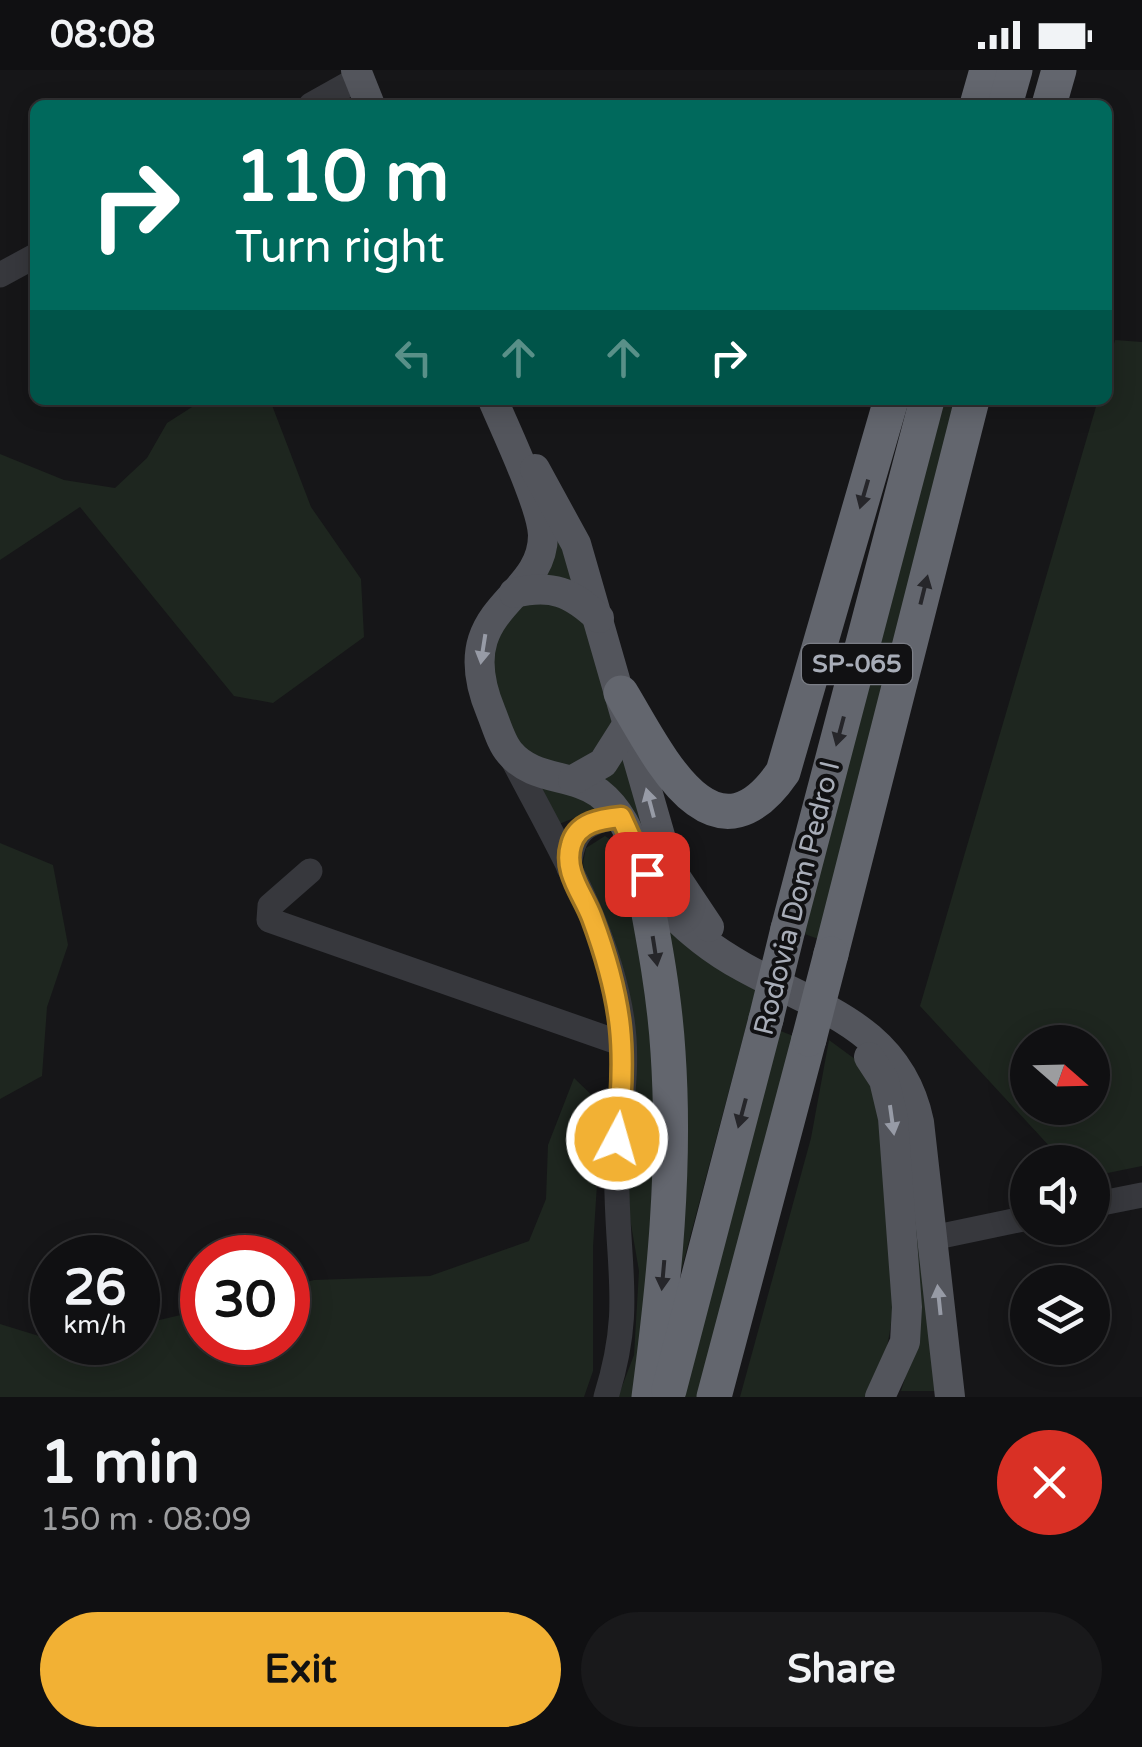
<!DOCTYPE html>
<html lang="en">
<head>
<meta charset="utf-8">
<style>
  :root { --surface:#101012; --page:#19191b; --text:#f1f3f6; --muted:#9c9d9f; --line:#303032; --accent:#f2b134 }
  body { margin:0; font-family:"Varela Round",sans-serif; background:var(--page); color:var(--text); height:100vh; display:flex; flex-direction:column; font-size:38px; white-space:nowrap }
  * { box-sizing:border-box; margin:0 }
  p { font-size:32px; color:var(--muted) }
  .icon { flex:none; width:55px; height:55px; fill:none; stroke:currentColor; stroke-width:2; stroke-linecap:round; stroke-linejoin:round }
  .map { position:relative; height:1327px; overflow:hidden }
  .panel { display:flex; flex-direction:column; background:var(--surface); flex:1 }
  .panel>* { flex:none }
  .top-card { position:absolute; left:30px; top:30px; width:1082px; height:305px; border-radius:15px; box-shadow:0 5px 25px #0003,0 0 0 2px var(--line); background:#00695c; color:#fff; overflow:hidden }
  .needle { width:65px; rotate:110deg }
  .tools { position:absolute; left:1010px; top:955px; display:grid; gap:20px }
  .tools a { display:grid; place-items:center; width:100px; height:100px; border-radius:50%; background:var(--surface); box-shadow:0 5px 25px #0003,0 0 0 2px var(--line); font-size:50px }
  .speed { position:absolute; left:30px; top:1165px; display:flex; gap:20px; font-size:50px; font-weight:700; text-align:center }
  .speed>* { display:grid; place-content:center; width:130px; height:130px; border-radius:50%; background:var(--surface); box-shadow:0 5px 25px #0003,0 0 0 2px var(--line); line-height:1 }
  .speed small { font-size:25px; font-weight:400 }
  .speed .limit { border:15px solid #d22; background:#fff; color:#111 }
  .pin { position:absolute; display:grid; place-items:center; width:85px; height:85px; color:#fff; margin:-42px; border-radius:20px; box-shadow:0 5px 15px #0006 }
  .me { position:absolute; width:110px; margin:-55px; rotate:6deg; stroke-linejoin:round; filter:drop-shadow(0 0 8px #0008) }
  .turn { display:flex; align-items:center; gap:35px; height:210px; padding:0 40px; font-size:45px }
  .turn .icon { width:130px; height:130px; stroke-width:2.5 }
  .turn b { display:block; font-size:70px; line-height:85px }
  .lanes { display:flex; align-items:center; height:95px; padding:0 40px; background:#0003; justify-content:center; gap:50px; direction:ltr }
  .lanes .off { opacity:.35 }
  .round { display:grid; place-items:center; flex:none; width:105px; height:105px; border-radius:52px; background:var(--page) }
  .overview { display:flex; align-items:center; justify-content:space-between; height:170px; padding:0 40px }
  h1 { font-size:60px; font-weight:700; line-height:75px }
  .button { display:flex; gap:20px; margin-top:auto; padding:20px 40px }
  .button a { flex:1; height:115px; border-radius:60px; background:var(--accent); color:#111; font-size:40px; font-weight:700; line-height:115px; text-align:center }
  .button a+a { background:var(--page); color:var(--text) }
  .status { display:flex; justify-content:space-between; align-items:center; height:70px; padding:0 50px; background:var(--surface); direction:ltr }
  .status svg { height:28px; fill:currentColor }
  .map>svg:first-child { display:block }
  .green { fill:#1e261f; fill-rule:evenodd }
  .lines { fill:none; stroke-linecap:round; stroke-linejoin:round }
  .minor { stroke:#37383d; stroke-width:25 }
  .major { stroke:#53555c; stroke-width:30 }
  .highway { stroke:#63666e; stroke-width:35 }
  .highway-bridge { stroke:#63666e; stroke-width:35 }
  .oneway { fill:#26262a }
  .oneway2 { fill:#979ba6 }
  .route-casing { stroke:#9d7322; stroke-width:25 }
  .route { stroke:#f2b134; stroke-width:18 }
  .labels { text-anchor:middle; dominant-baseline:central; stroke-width:8; stroke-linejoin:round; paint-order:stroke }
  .shield { fill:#111113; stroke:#7b7e86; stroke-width:2.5 }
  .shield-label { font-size:25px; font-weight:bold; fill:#a8adb8 }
  .street-label { font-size:28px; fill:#a8adb8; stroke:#111113 }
</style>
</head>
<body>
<div class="status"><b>08:08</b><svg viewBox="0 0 49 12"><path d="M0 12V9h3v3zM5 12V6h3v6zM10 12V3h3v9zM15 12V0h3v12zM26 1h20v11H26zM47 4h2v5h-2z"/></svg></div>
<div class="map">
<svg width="1142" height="1327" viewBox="0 0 1142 1327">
  <rect width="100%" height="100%" fill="#161618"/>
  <!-- green -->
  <g class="green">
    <path d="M1115,270L1142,272V1096L1093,1106L1092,1092H1064L920,936L1098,330H1108V297ZM1028,972H1092V1038H1028Z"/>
    <polygon points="203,330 270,330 311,437 361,509 364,567 273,633 234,626 80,437 0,490 0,384 64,410 115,418 147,388 167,353"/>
    <polygon points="937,330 963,330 821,870 802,863"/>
    <polygon points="553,442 579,513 538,508"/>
    <polygon points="549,529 583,549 611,640 611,656 585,692 562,697 522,679 495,630 492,577 519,536"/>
    <polygon points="626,673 656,785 601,710"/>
    <polygon points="539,713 602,737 559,754"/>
    <polygon points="605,766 623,778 658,974 643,1327 618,1327 634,1285 639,1201 627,1131 629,1062 583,793 586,778"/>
    <polygon points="0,773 53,795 68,875 47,937 42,1006 0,1029"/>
    <polygon points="660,846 756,919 672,1235"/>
    <polygon points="778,960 796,967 704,1327 677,1327"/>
    <path d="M829,970L863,995L879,1023C885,1104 916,1262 865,1327H740L811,1068Z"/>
    <polygon points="574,1008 602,1035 593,1177 593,1301 584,1327 0,1327 0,1254 39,1266 52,1265 52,1272 138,1272 138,1255 202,1240 202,1272 288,1272 288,1217 314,1210 430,1206 529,1171 546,1129 548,1075"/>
    <polygon points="897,1013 939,1321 901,1321 918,1266"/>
  </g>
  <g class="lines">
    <!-- minor -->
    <g class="minor">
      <polyline points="311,35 359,8"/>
      <polyline points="0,205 35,186"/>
      <path d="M510,684C553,768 608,855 622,950C631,1008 614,1066 617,1124C619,1206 632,1244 606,1327"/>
      <path d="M569,798C572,762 585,750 621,747"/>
      <polyline points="310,801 270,836 269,850 623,974"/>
      <polyline points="1092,1135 1142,1125"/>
      <polyline points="932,1168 1028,1148"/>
    </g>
    <!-- major -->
    <g class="major">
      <polyline points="356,0 370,35"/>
      <path d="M493,330C506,361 542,436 543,465C543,533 447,536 491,642C496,654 501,673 510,683C532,710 572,704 599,723C630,747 636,788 655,821C666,839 685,857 702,870C783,934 895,938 919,1052L950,1327"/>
      <polyline points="535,399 576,474 669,797 709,857"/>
      <path d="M514,523C552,514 571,522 599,548"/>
      <polyline points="573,710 603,693 629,652"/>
      <polyline points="869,987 884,1010 893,1048 907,1237 905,1272 880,1327"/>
    </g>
    <!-- highway -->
    <g class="highway">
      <polyline points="977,35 987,0"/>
      <polyline points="1005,35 1015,0"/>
      <polyline points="1049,35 1059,0"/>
      <path d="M621,623C656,680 712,805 783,702L891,330"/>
      <path d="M638,785C650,850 664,916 668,982C676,1098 664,1213 649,1327"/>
      <polyline points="788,859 927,330"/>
      <polyline points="831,884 972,330"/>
      <polyline points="669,1320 766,949"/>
      <polyline points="714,1327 809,969"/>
    </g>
    <!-- highway-bridge -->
    <g class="highway-bridge">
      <polyline points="766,949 788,859"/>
      <polyline points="809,969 831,884"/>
    </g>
  </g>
  <!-- one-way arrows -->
  <defs><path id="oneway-solid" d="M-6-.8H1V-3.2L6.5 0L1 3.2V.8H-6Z" transform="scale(2.5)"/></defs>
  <g class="oneway">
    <use href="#oneway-solid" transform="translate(864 424) rotate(106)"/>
    <use href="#oneway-solid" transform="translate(924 520) rotate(-76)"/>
    <use href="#oneway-solid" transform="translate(840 661) rotate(105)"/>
    <use href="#oneway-solid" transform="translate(655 881) rotate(81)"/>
    <use href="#oneway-solid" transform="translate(742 1043) rotate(105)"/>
    <use href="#oneway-solid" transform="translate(663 1205) rotate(95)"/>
  </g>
  <g class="oneway2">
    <use href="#oneway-solid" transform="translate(483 579) rotate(99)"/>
    <use href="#oneway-solid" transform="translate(650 733) rotate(-105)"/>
    <use href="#oneway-solid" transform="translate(892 1050) rotate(82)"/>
    <use href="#oneway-solid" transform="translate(939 1230) rotate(-96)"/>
  </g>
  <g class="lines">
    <!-- route casing -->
    <g class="route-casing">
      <path id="route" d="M617,1069C627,980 623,932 592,848C583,824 563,802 571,775C577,752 601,749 621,747L647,804"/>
    </g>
    <!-- route -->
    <use href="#route" class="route"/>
  </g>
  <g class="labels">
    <!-- shield labels -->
    <rect class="shield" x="802" y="574" width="110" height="40" rx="8"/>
    <g class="shield-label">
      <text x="857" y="594">SP-065</text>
    </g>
    <!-- street labels -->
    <g class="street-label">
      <text transform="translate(797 828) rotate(-76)">Rodovia Dom Pedro I</text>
    </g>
  </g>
</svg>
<div class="tools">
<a><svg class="needle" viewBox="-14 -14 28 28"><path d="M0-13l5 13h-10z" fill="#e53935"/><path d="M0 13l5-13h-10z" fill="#9c9d9f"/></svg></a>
<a><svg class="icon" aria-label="sound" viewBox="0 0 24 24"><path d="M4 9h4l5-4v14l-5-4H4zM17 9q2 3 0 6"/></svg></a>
<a><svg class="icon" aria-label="layers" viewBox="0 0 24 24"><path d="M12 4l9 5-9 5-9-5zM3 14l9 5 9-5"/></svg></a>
</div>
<div class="speed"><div>26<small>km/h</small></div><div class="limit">30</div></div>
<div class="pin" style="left:647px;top:804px;background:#d93025"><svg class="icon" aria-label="arrive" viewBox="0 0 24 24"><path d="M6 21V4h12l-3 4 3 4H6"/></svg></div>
<svg class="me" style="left:617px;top:1069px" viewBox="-20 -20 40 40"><circle r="17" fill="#f2b134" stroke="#fff" stroke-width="3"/><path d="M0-11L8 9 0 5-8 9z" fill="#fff"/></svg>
<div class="top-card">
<div class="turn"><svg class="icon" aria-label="right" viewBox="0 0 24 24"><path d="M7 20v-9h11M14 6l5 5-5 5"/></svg><div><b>110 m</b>Turn right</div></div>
<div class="lanes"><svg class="icon off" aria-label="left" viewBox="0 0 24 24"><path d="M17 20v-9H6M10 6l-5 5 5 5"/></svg><svg class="icon off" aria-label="ahead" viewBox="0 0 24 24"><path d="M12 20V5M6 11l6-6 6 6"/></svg><svg class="icon off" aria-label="ahead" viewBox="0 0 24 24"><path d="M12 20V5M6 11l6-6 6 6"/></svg><svg class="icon" aria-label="right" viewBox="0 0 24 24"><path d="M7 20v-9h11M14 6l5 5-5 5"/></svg></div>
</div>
</div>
<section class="panel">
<div class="overview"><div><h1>1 min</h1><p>150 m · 08:09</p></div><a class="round" style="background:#d93025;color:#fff"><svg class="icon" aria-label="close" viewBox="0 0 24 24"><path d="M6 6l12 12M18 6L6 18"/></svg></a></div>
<div class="button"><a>Exit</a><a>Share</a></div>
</section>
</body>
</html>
